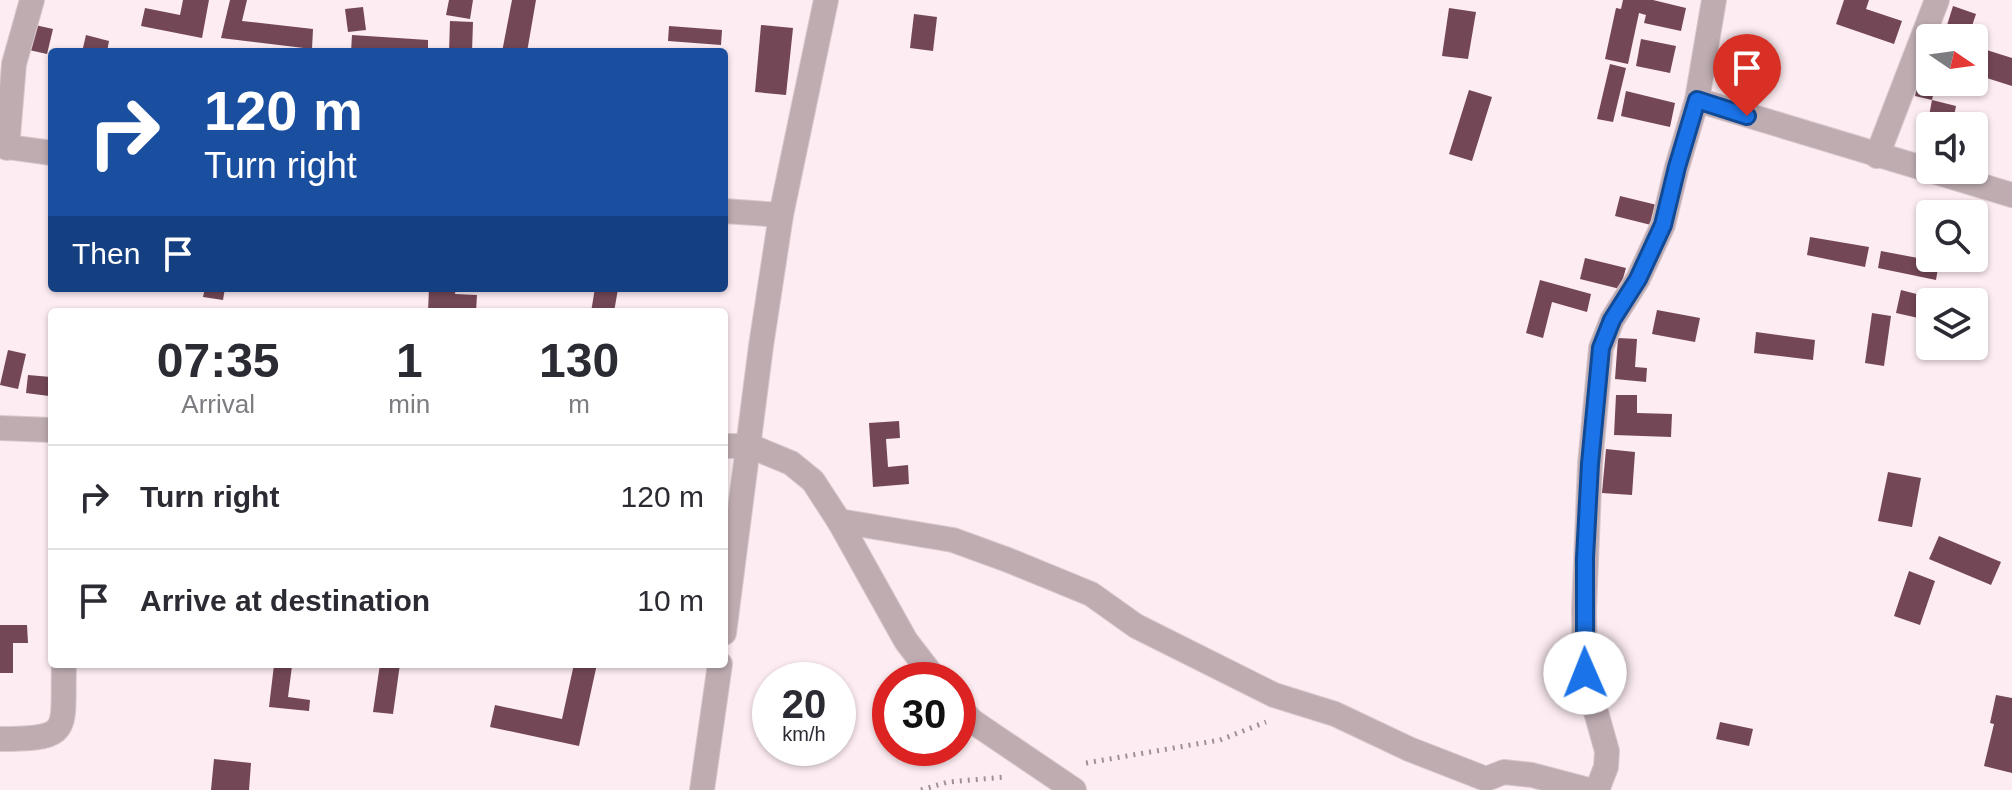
<!DOCTYPE html>
<html lang="en">
<head>
<meta charset="utf-8">
<style>
  :root { --surface:#fff; --page:#f7f7f7; --text:#2b2b33; --muted:#7c7c81; --line:#e1e1e2 }
  body { margin:0; font-family:Helvetica,sans-serif; background:var(--page); color:var(--text); height:100vh; display:flex; flex-direction:column; font-size:30px; white-space:nowrap }
  * { box-sizing:border-box; margin:0 }
  p { font-size:26px; color:var(--muted) }
  .icon { flex:none; width:44px; height:44px; fill:none; stroke:currentColor; stroke-width:2; stroke-linecap:round; stroke-linejoin:round }
  .map { position:relative; flex:1; overflow:hidden }
  .panel { position:absolute; left:48px; top:308px; width:680px; height:360px; display:flex; flex-direction:column; background:var(--surface); border-radius:8px; box-shadow:0 2px 6px #0004 }
  .panel>* { flex:none }
  .top-card { position:absolute; left:48px; top:48px; width:680px; height:244px; border-radius:8px; box-shadow:0 2px 6px #0004; background:#1a4fa0; color:#fff; overflow:hidden }
  .needle { width:52px; rotate:103deg }
  .buttons { position:absolute; left:1916px; top:24px; display:grid; gap:16px }
  .buttons a { display:grid; place-items:center; width:72px; height:72px; border-radius:8px; background:var(--surface); box-shadow:0 2px 6px #0004; font-size:40px }
  .speed { position:absolute; left:752px; top:662px; display:flex; gap:16px; font-size:40px; font-weight:700; text-align:center }
  .speed>* { display:grid; place-content:center; width:104px; height:104px; border-radius:50%; background:var(--surface); box-shadow:0 2px 6px #0004; line-height:1 }
  .speed small { font-size:20px; font-weight:400 }
  .speed .limit { border:12px solid #d22; background:#fff; color:#111 }
  .pin { position:absolute; display:grid; place-items:center; width:68px; height:68px; color:#fff; margin:-82px -34px; border-radius:50% 50% 50% 0; rotate:-45deg; box-shadow:0 0 8px #0007 }
  .pin .icon { rotate:45deg }
  .me { position:absolute; width:88px; margin:-44px; rotate:359deg; stroke-linejoin:round; filter:drop-shadow(0 0 6px #0008) }
  .turn { display:flex; align-items:center; gap:28px; height:168px; padding:0 24px; font-size:36px }
  .turn .icon { width:104px; height:104px; stroke-width:2.5 }
  .turn b { display:block; font-size:56px; line-height:68px }
  .then { display:flex; align-items:center; height:76px; padding:0 24px; background:#0003; gap:16px; font-size:30px }
  .eta { display:flex; justify-content:space-evenly; align-items:center; height:136px; text-align:center }
  .eta b { font-size:48px; font-weight:800; line-height:56px }
  ul { padding:0; list-style:none }
  li { display:flex; align-items:center; gap:24px; height:104px; padding:0 24px; border-top:2px solid var(--line) }
  li div { flex:1 }
  li b { display:block; font-size:30px }
  li em { font-style:normal }
  .map>svg:first-child { display:block }
  .building { fill:#734756 }
  .lines { fill:none; stroke-linecap:round; stroke-linejoin:round }
  .minor-casing { stroke:#d9c9ce; stroke-width:26 }
  .tertiary-casing { stroke:#d9c9ce; stroke-width:26 }
  .path { stroke:#a09095; stroke-width:5; stroke-dasharray:2 6; stroke-linecap:butt }
  .minor { stroke:#beacb1; stroke-width:24 }
  .tertiary { stroke:#beacb1; stroke-width:24 }
  .route-casing { stroke:#114b97; stroke-width:20 }
  .route { stroke:#1a73e8; stroke-width:14 }
</style>
</head>
<body>
<div class="map">
<svg width="2012" height="790" viewBox="0 0 2012 790">
  <rect width="100%" height="100%" fill="#fdecf1"/>
  <!-- building -->
  <g class="building">
    <polygon points="183,0 209,0 202,38 141,26 145,8 180,15"/>
    <polygon points="230,0 247,0 242,21 313,29 312,49 221,38"/>
    <polygon points="449,0 473,0 470,19 446,15"/>
    <polygon points="512,0 536,0 527,52 502,52"/>
    <polygon points="1623,0 1653,0 1686,8 1681,31 1644,23 1646,15 1639,13 1628,64 1605,59 1616,8 1621,9"/>
    <polygon points="1844,0 1869,0 1866,9 1902,21 1894,44 1836,24"/>
    <polygon points="1953,6 1976,14 1968,38 1943,38"/>
    <polygon points="363,7 366,30 348,32 345,9"/>
    <polygon points="1449,8 1476,12 1468,59 1442,56"/>
    <polygon points="914,14 937,17 933,51 910,48"/>
    <polygon points="450,21 473,22 472,52 449,52"/>
    <polygon points="35,25 53,29 47,54 29,50"/>
    <polygon points="761,25 793,28 786,95 755,92"/>
    <polygon points="669,26 722,30 721,45 668,41"/>
    <polygon points="86,35 109,41 107,52 82,52"/>
    <polygon points="352,35 428,40 428,52 351,52"/>
    <polygon points="1641,39 1676,46 1670,73 1636,66"/>
    <polygon points="1974,46 2012,58 2012,86 1974,74"/>
    <polygon points="1610,64 1626,68 1613,122 1597,119"/>
    <polygon points="1921,67 1930,69 1930,82 1936,82 1932,100 1915,96"/>
    <polygon points="1469,90 1492,97 1472,161 1449,154"/>
    <polygon points="1626,91 1675,103 1670,127 1621,116"/>
    <polygon points="1932,100 1956,106 1953,121 1929,116"/>
    <polygon points="1620,196 1657,205 1651,225 1615,216"/>
    <polygon points="1810,237 1869,247 1865,267 1807,255"/>
    <polygon points="1881,251 1939,262 1936,280 1878,268"/>
    <polygon points="1585,258 1626,268 1620,289 1580,279"/>
    <polygon points="1540,280 1591,294 1587,312 1552,302 1543,338 1526,333"/>
    <polygon points="205,288 225,288 223,300 203,297"/>
    <polygon points="429,288 456,288 455,294 477,295 476,312 428,312"/>
    <polygon points="595,288 618,289 614,312 591,312"/>
    <polygon points="1901,290 1928,297 1923,319 1896,313"/>
    <polygon points="1657,310 1700,318 1695,342 1652,334"/>
    <polygon points="1872,313 1891,316 1884,366 1865,363"/>
    <polygon points="1756,332 1815,340 1813,360 1754,353"/>
    <polygon points="1618,338 1637,339 1635,367 1647,368 1646,382 1615,379"/>
    <polygon points="8,350 26,354 18,389 0,385"/>
    <polygon points="28,375 51,377 49,396 26,393"/>
    <polygon points="1616,395 1637,395 1637,413 1672,414 1671,437 1614,435"/>
    <polygon points="899,421 900,438 886,439 888,467 908,465 909,484 873,487 869,423"/>
    <polygon points="1606,449 1635,452 1632,495 1602,493"/>
    <polygon points="1888,472 1921,478 1912,527 1878,521"/>
    <polygon points="1939,536 2001,562 1991,585 1929,559"/>
    <polygon points="1909,571 1935,581 1920,625 1894,616"/>
    <polygon points="0,625 27,625 28,643 13,643 13,673 0,673"/>
    <polygon points="380,664 400,664 393,714 373,712"/>
    <polygon points="574,664 597,664 579,746 490,727 495,705 562,719"/>
    <polygon points="274,665 292,666 288,697 310,700 309,711 269,707"/>
    <polygon points="1996,695 2012,698 2012,773 1984,766 1994,724 1990,723"/>
    <polygon points="1720,722 1753,729 1749,746 1716,739"/>
    <polygon points="214,759 251,763 249,790 211,790"/>
  </g>
  <g class="lines">
    <!-- minor casing -->
    <g class="minor-casing">
      <g id="minor">
        <polyline points="1697,100 2012,195"/>
        <polyline points="0,146 52,153"/>
        <polyline points="7,148 14,64 32,0"/>
        <polyline points="1877,156 1937,0"/>
        <polyline points="724,211 781,215"/>
        <polyline points="0,428 52,430"/>
        <polyline points="724,446 750,446 791,463 813,481 839,521 906,641 936,680"/>
        <polyline points="839,521 953,540 1008,560 1091,594 1136,626 1274,695 1335,714 1409,749 1486,779 1504,772 1532,775 1589,790"/>
        <polyline points="958,706 972,721 1074,790"/>
        <path d="M0,739C74,739 62,731 64,664"/>
        <polyline points="1597,790 1606,767 1607,751 1585,673 1584,610 1590,464 1601,348 1612,320 1638,279 1663,225 1677,167 1697,100 1714,0"/>
      </g>
    </g>
    <!-- tertiary casing -->
    <g class="tertiary-casing">
      <g id="tertiary">
        <polyline points="724,633 761,346 781,215 826,0"/>
        <polyline points="702,790 720,664"/>
      </g>
    </g>
    <!-- path -->
    <g class="path">
      <polyline points="1086,763 1220,740 1266,722"/>
      <polyline points="921,790 948,782 1005,777"/>
    </g>
    <!-- minor -->
    <use href="#minor" class="minor"/>
    <!-- tertiary -->
    <use href="#tertiary" class="tertiary"/>
  </g>
  <g class="lines">
    <!-- route casing -->
    <g class="route-casing">
      <polyline id="route" points="1585,673 1585,558 1590,464 1601,348 1612,320 1638,279 1663,225 1677,167 1697,100 1747,116"/>
    </g>
    <!-- route -->
    <use href="#route" class="route"/>
  </g>
</svg>
<div class="buttons">
<a><svg class="needle" viewBox="-14 -14 28 28"><path d="M0-13l5 13h-10z" fill="#e53935"/><path d="M0 13l5-13h-10z" fill="#7c7c81"/></svg></a>
<a><svg class="icon" aria-label="sound" viewBox="0 0 24 24"><path d="M4 9h4l5-4v14l-5-4H4zM17 9q2 3 0 6"/></svg></a>
<a><svg class="icon" aria-label="search" viewBox="0 0 24 24"><circle cx="10" cy="10" r="6"/><path d="M15 15l6 6"/></svg></a>
<a><svg class="icon" aria-label="layers" viewBox="0 0 24 24"><path d="M12 4l9 5-9 5-9-5zM3 14l9 5 9-5"/></svg></a>
</div>
<div class="speed"><div>20<small>km/h</small></div><div class="limit">30</div></div>
<div class="pin" style="left:1747px;top:116px;background:#d93025"><svg class="icon" aria-label="arrive" viewBox="0 0 24 24"><path d="M6 21V4h12l-3 4 3 4H6"/></svg></div>
<svg class="me" style="left:1585px;top:673px" viewBox="-20 -20 40 40"><circle r="19" fill="#fff"/><path d="M0-13L10 11 0 6-10 11z" fill="#1a73e8"/></svg>
<div class="top-card">
<div class="turn"><svg class="icon" aria-label="right" viewBox="0 0 24 24"><path d="M7 20v-9h11M14 6l5 5-5 5"/></svg><div><b>120 m</b>Turn right</div></div>
<div class="then">Then<svg class="icon" aria-label="arrive" viewBox="0 0 24 24"><path d="M6 21V4h12l-3 4 3 4H6"/></svg></div>
</div>
<section class="panel">
<div class="eta">
<div><b>07:35</b><p>Arrival</p></div>
<div><b>1</b><p>min</p></div>
<div><b>130</b><p>m</p></div>
</div>
<ul>
<li><svg class="icon" aria-label="right" viewBox="0 0 24 24"><path d="M7 20v-9h11M14 6l5 5-5 5"/></svg><div><b>Turn right</b></div><em>120 m</em></li>
<li><svg class="icon" aria-label="arrive" viewBox="0 0 24 24"><path d="M6 21V4h12l-3 4 3 4H6"/></svg><div><b>Arrive at destination</b></div><em>10 m</em></li>
</ul>
</section>
</div>
</body>
</html>
